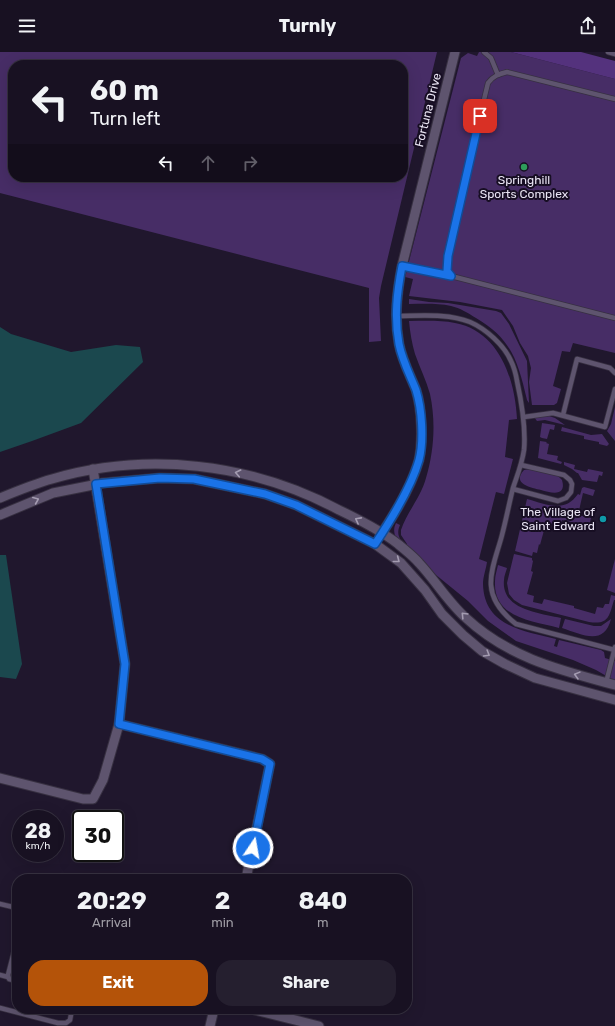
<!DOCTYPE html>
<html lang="en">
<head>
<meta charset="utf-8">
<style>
  :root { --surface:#181122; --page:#251f2f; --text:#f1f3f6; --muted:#9f9da5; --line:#363140; --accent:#b45309 }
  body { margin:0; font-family:Rubik,sans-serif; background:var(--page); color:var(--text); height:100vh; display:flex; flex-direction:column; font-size:15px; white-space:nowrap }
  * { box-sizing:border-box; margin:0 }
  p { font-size:13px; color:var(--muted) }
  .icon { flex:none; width:22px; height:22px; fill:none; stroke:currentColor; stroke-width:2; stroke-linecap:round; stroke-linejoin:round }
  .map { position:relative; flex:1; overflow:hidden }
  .panel { position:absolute; left:12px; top:822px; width:400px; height:140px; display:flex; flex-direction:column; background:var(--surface); border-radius:16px; box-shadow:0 4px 16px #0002,0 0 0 1px var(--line) }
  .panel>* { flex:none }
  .banner { position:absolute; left:8px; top:8px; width:400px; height:122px; border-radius:16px; box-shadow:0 4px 16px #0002,0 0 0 1px var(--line); background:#181122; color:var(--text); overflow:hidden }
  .speed { position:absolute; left:12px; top:758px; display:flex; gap:8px; font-size:20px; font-weight:700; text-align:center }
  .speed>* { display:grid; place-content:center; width:52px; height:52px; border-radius:50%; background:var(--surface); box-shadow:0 4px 16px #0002,0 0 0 1px var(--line); line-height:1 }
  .speed small { font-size:10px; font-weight:400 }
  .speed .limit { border:2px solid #111; border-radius:6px; background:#fff; color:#111 }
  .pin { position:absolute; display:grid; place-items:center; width:34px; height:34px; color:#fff; margin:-17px; border-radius:8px; box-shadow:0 2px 6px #0006 }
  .me { position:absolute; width:44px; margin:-22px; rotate:12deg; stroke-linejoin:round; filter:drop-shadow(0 0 3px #0008) }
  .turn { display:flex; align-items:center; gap:14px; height:84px; padding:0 16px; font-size:18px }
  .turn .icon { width:52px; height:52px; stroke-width:2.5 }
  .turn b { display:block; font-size:28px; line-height:34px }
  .lanes { display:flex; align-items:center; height:38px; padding:0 16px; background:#0003; justify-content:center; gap:20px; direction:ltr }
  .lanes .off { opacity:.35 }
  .eta { display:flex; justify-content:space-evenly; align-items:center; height:68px; text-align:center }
  .eta b { font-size:24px; font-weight:700; line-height:28px }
  .primary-button { display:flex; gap:8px; margin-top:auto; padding:8px 16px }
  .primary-button a { flex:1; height:46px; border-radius:16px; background:var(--accent); color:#fff; font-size:16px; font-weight:700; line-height:46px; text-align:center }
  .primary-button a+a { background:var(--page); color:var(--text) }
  header { display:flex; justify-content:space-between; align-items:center; height:52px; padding:0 16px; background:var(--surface); font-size:18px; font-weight:700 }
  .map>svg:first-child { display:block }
  .green { fill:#472d66; fill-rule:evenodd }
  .forest { fill:#54327d }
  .water { fill:#1b484e }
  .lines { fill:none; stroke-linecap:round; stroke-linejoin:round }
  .service-casing { stroke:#373041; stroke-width:6 }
  .minor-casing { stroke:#373041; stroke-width:11 }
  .service { stroke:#5e546e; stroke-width:4.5 }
  .minor { stroke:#5e546e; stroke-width:9 }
  .oneway { stroke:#a49cb1 }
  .route-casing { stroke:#114b97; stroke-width:10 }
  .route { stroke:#1a73e8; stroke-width:7 }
  .leisure-dot { fill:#2e9e5b; stroke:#170e23; stroke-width:1.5 }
  .culture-dot { fill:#0f9aa8; stroke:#170e23; stroke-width:1.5 }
  .labels { text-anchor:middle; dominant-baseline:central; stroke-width:4; stroke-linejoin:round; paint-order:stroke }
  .street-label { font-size:12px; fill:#eae5f4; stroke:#170e23 }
  .poi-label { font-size:12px; fill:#eae5f4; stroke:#170e23 }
</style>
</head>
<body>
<header><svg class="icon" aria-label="menu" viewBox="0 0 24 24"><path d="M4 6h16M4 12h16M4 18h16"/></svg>Turnly<svg class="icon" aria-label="share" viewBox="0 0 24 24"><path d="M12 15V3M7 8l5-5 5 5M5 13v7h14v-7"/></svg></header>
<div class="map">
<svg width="615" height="974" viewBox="0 0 615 974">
  <rect width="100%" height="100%" fill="#20172d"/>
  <!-- green -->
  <g class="green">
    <path d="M0,0H437L381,234L379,246L381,289L369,290V236L0,141ZM13,13H403V125H13Z"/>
    <polygon points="479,0 511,0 615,27 615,301 573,291 570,300 562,299 553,334 561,337 557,351 554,353 532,353 529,330 531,316 528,304 520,291 513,274 502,258 460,250 409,244 413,227 405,225 461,6 468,1 477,4"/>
    <path d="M409,247L429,250L448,251L496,259L501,261L509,272L527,309L529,351L527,348C518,310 512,287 476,266C468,261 460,256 451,254C437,251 423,252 409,252Z"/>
    <path d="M409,269C424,269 440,268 455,271C499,279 515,327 517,367L509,368L505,405L513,407L504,442L496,440L479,507L487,510C486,517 483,525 483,532C484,574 523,579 556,587L554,594L557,595L559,588L601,598L604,600L605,606L615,609V629L596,618L573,608L516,589L488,569L468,549L403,496C397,488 391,481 396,471L400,473C396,482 399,488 407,494V492L401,483V478C407,460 421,445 426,426C434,399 436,370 430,342C426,328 420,316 415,302C412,292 410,280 409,269Z"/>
    <polygon points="615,355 615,389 607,379 611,372"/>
    <polygon points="549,364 555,366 565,373 545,368 537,369 534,365"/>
    <polygon points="542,371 555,373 554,378 550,377 547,387 542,386 540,385"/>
    <polygon points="562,375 591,383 602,382 609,392 607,394 599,392 599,390 584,387 584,384 561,379"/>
    <polygon points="540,389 547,390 546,391 549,392 547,402 558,404 557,408 562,410 561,412 538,406"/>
    <polygon points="564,410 575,413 574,417 587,420 588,417 603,420 602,424 599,423 597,430 582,428 578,421 577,421 572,417 564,413"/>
    <path d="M530,417L558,424L562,428C567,445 551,441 541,438C532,436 511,432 524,418Z"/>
    <path d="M584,435L595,438L593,444L583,441L578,463L591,466L589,474L562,468L560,474L546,471L540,493L539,492L537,501L533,500L532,504L515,499L527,447C546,452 564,462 578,442L580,443L582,436Z"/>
    <path d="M514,502L532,506V508L533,509L531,519L533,520L527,542L534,544L533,550L542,552L544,547L574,554V556L595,562L597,555L603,556L605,552H609L611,543L615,544V548H614C609,564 609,573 589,570L522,553L514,548L509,542L507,531Z"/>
    <polygon points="615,507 615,541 607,538"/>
    <path d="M498,513L507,516C506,520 504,524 504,528C501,558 540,561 561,566L559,576C532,569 493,566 495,529C495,523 497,518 498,513Z"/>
    <path d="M565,567L594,574H601L611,567C604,595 581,582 562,576Z"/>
  </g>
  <!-- forest -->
  <polygon class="forest" points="511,0 581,0 615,9 615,27"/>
  <!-- water -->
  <g class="water">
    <polygon points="0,275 11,282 71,300 116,293 140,295 143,310 81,371 32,389 0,400"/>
    <polygon points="0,503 6,503 22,612 16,627 0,625"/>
  </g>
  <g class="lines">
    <!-- service casing -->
    <g class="service-casing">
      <g id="service">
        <polyline points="484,0 491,6 498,23"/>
        <polyline points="608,0 615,2"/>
        <path d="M615,47L507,20C499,22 493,24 488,31L470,106L447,211V219L451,224L615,266"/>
        <polyline points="402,214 451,224"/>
        <path d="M395,264C420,264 447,261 470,270C486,277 504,293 511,309C514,315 516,323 517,329C522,352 526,375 524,398C522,412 517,424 513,436C509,452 506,468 502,483C498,499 490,517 491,533C492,550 503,562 516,572L615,598"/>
        <polyline points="563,363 577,307 610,316 615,321"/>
        <polyline points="524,365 553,361 605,375 615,337"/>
        <polyline points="513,437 558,449 566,446 571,440 572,432 570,428 564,423 521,413"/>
        <polyline points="606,631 615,595"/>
        <polyline points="0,852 17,856"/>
        <polyline points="17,888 8,923 9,927 17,929"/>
        <polyline points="0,923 8,925"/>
        <polyline points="0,956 58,971 66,971 70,968 72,957"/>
      </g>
    </g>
    <!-- minor casing -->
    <g class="minor-casing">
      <g id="minor">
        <path d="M0,446C17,439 34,432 52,427C147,399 251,411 339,458C360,468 380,478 398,492C405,498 413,504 419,511C435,528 448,550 466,566C509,606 560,618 615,633"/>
        <polyline points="0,463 53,441 103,431 160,426 194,427 265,442 296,453 375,492 401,511 425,538 442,562 463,583 482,599 505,612 535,626 615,648"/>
        <path d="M380,484C394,463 412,433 419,408C423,389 422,357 416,338C410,323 402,308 399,292C394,265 397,240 402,214L455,0"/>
        <polyline points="119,672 262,707 270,712 246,827"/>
        <polyline points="0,726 83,747 93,747 103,728 119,672 125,612 93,417"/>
        <polyline points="251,957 319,974"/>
        <polyline points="210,974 214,957"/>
      </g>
    </g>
    <!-- service -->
    <use href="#service" class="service"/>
    <!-- minor -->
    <use href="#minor" class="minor"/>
  </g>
  <!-- one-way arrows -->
  <defs><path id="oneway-chevron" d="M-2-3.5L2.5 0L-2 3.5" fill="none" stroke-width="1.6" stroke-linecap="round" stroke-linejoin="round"/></defs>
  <g class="oneway">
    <use href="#oneway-chevron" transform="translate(238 421) rotate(-168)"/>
    <use href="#oneway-chevron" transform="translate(36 448) rotate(-23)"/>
    <use href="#oneway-chevron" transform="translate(358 468) rotate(-152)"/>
    <use href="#oneway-chevron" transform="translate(397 508) rotate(38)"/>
    <use href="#oneway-chevron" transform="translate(464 563) rotate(-134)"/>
    <use href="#oneway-chevron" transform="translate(487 602) rotate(31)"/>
    <use href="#oneway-chevron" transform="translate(577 623) rotate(-165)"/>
  </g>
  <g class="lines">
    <!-- route casing -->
    <g class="route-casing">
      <path id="route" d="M253,796L270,712L262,707L119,672L125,612L96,432L160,426L194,427L265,442L296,453L375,492C391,468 411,436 419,408C424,389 422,357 416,338C410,323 402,308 399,292C394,265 397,240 402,214L451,224L447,219L448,204L480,64"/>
    </g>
    <!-- route -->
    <use href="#route" class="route"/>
  </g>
  <!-- markers -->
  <circle class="leisure-dot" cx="524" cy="115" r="4"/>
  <circle class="culture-dot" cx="603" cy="467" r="4"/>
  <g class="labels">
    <!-- street labels -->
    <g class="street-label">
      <text transform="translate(428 58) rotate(-76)">Fortuna Drive</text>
    </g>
    <!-- poi labels -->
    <g class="poi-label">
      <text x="524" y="128">Springhill<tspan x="524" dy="14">Sports Complex</tspan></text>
      <text x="595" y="460" text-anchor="end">The Village of<tspan x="595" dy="14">Saint Edward</tspan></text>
    </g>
  </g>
</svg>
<div class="speed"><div>28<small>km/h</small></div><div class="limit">30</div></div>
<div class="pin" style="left:480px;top:64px;background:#d93025"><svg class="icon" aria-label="arrive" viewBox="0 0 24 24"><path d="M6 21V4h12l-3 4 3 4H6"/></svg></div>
<svg class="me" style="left:253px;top:796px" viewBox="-20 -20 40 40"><circle r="17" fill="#1a73e8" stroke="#fff" stroke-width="3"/><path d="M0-11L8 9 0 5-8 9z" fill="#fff"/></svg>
<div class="banner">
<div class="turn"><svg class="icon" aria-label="left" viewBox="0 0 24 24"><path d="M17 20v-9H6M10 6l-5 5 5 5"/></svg><div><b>60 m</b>Turn left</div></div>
<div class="lanes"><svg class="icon" aria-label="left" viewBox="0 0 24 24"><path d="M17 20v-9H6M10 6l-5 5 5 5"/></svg><svg class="icon off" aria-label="ahead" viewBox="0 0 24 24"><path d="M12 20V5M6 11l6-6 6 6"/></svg><svg class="icon off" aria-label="right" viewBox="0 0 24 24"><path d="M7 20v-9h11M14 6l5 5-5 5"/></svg></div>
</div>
<section class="panel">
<div class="eta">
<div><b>20:29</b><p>Arrival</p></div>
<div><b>2</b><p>min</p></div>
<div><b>840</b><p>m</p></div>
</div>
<div class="primary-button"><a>Exit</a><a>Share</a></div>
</section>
</div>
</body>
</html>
